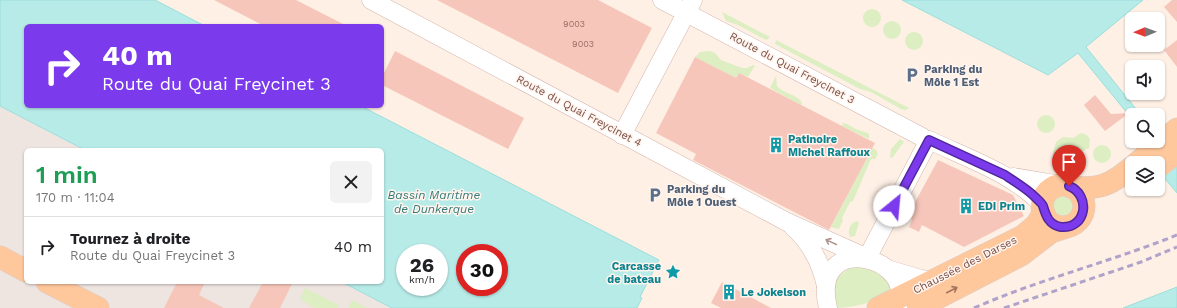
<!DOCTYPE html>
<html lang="fr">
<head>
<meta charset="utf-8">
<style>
  :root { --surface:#fff; --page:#f2f2f2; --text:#202124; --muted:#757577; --line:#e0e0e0 }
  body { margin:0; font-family:"Work Sans",sans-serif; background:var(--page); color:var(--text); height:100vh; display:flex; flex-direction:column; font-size:15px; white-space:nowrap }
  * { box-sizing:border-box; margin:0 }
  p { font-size:13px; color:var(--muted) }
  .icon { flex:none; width:22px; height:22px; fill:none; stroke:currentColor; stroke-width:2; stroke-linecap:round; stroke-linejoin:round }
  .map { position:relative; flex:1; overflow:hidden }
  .sheet { position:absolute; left:24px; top:148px; width:360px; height:136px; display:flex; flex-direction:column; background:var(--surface); border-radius:6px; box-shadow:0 1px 3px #0004 }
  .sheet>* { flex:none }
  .guide { position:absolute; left:24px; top:24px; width:360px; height:84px; border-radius:6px; box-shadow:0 1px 3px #0004; background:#7c3aed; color:#fff; overflow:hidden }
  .needle { width:26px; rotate:269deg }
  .fabs { position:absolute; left:1125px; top:12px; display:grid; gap:8px }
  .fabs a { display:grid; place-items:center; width:40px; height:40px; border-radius:6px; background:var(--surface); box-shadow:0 1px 3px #0004; font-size:20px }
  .speed { position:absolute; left:396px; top:244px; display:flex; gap:8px; font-size:20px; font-weight:700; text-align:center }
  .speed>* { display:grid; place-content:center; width:52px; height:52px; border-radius:50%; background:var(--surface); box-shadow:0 1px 3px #0004; line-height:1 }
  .speed small { font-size:10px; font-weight:400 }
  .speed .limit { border:6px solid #d22; background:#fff; color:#111 }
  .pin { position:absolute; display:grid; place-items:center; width:34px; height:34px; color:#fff; margin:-41px -17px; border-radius:50% 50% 50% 0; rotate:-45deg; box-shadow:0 0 4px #0007 }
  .pin .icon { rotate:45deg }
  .me { position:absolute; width:44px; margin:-22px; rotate:28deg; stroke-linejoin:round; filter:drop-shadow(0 0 3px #0008) }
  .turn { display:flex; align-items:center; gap:14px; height:84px; padding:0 12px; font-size:18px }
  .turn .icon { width:52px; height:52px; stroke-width:2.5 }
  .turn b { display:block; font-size:28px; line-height:34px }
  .round { display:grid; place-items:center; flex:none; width:42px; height:42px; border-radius:6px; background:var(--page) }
  .headline { display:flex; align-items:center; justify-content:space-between; height:68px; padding:0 12px }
  h1 { font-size:24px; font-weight:600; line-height:30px; color:#1e9e55 }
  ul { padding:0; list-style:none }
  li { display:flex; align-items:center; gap:12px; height:60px; padding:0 12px; border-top:1px solid var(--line) }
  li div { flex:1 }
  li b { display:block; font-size:15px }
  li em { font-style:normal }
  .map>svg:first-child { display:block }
  .industrial { fill:#eee4e0 }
  .green { fill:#dceec2 }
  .water { fill:#b7ebe8; stroke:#9cdedb; fill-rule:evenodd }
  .building { fill:#f7c6ba }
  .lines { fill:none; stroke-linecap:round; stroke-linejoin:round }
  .minor-casing { stroke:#d4b6ac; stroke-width:19 }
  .major-casing { stroke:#dacecb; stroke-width:23 }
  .minor { stroke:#fff; stroke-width:18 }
  .major { stroke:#ffc79c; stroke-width:22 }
  .rail { stroke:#b0a2ca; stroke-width:3; stroke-dasharray:6 4; stroke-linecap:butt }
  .oneway { stroke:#b09591 }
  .oneway2 { stroke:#a37360 }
  .route-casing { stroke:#51269a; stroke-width:10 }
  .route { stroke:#7c3aed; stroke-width:7 }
  .labels { text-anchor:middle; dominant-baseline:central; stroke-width:3; stroke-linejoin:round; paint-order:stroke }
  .number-label { font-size:9px; fill:#9a6d64 }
  .street-label { font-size:11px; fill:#7b4f47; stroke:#fff5ee }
  .service-label { font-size:11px; font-weight:bold; fill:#4e5e75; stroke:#fff5ee; text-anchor:start }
  .culture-label { font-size:11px; font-weight:bold; fill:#0d838f; stroke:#fff5ee; text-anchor:start }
  .water-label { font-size:12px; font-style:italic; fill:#367a79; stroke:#fff5ee }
</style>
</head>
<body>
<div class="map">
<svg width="1177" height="308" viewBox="0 0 1177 308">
  <rect width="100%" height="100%" fill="#fef0e5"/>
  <!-- industrial -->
  <polygon class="industrial" points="0,106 85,150 26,150 26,282 342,282 392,308 0,308"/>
  <!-- green -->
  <g class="green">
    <circle cx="872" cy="18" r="9"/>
    <polygon points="722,12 770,37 768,39 766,40 738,25 726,21"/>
    <circle cx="892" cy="30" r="9"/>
    <circle cx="914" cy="41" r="9"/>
    <polygon points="776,40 909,108 906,110 901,109 871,92 860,89 775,44"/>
    <polygon points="710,51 715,53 721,60 742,68 747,68 753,65 756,66 754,67 748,77 739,73 736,78 695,57 700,52"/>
    <path d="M776,76L777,86C784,94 794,93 802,102L801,105L770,88Z"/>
    <circle cx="1046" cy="124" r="9"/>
    <path d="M843,123C849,124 851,127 856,129C861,131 864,131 869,134V139L842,126Z"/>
    <path d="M1081,133L1087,135L1090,139L1089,148L1080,152C1077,167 1058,168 1053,153L1056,142L1063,137L1073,138Z"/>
    <polygon points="900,139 904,142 892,158 890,157 891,149"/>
    <circle cx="1102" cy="154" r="9"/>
    <polygon points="872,148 876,150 878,154 875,159 871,159 853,201 850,202 842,218 843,220 839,229 831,227"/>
    <circle cx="1063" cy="206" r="12"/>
    <path d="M857,221L859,223L855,236L850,237C847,230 850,223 857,221Z"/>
    <path d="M855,265L887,276L891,289C876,304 851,308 832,308C832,282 832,279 855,265Z"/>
    <polygon points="305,288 339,305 337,308 314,308 300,299"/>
    <polygon points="352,300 367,308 348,308"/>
  </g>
  <!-- water -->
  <g class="water">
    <path d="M0,0H155L205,26H26V106H361L659,260L640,297L642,298L637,308H392L342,282H382V150H85L0,106ZM405,253H439V287H405ZM465,253H499V287H465Z"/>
    <polygon points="902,0 1143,0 1086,47 1141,115 1132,115 1132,119 1078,53 1048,75"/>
    <polygon points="1162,125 1177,142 1177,193 1137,146 1142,141 1158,141 1158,128"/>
    <polygon points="1177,287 1177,308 1123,308"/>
  </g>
  <!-- building -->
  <g class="building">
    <polygon points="214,0 296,0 347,26 264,26"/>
    <polygon points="437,0 598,0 652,28 618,93"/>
    <polygon points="1172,0 1177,0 1177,22 1164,7"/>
    <polygon points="1177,40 1177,67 1164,50"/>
    <polygon points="395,51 524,118 508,149 382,85 382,77"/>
    <polygon points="695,57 736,78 739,73 875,143 829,230 693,160 696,154 656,133"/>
    <polygon points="1095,95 1111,114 1129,113 1105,131 1084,105"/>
    <polygon points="938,160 1013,195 1024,216 964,247 922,225 919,232 909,227 912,220 907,217"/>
    <polygon points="177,282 205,282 199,295 224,308 164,308"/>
    <polygon points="263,282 293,282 280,308 249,308"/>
    <polygon points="722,282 771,308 721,308 711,303"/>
  </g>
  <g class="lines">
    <!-- minor casing -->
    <g class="minor-casing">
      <g id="minor">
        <polyline points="371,0 787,222 867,258"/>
        <polyline points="662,0 922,137"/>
        <polyline points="622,135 693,0"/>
        <polyline points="1013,177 1061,185"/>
        <path d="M793,227C811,243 821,263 826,286"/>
        <path d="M867,258L929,140C969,159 1012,173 1043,205"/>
        <polyline points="887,269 921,279 934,281"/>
        <path d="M828,308C809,229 920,256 897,308"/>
      </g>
    </g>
    <!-- major casing -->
    <g class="major-casing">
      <g id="major">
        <polyline points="1137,163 1177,129"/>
        <polyline points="1158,167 1177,152"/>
        <circle cx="1063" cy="206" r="21"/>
        <path d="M1071,187C1099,190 1111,185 1132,167"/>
        <polyline points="0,257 26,271"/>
        <polyline points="47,282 98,308"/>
        <polyline points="878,308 1023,236 1036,225 1044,213"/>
        <polyline points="918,308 1021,255 1051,232 1066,227"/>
      </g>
    </g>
    <!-- minor -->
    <use href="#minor" class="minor"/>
    <!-- major -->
    <use href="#major" class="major"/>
    <!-- rail -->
    <g class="rail">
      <path d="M974,308C1040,279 1110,262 1177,235"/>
      <polyline points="1004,308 1141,262 1177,247"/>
    </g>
  </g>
  <!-- one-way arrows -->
  <defs><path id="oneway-shaft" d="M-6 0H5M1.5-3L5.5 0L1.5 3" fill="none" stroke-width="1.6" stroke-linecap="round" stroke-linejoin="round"/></defs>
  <use class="oneway" href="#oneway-shaft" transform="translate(831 242) rotate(-155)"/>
  <use class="oneway2" href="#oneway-shaft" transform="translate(952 290) rotate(-27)"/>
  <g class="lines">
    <!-- route casing -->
    <g class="route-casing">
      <path id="route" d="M894,206L929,140L1005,175C1015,182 1026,188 1035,197C1037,199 1042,203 1043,206C1046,216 1049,225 1061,227C1087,229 1091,195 1069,186"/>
    </g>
    <!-- route -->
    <use href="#route" class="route"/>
  </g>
  <!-- icons -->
  <defs>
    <g id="parking-bare" transform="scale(1.2)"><path d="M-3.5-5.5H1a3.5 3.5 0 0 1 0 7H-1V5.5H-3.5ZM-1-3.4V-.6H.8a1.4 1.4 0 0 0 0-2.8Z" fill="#5c6f8a" stroke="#fff5ee" stroke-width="2.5" paint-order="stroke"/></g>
    <g id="building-bare" transform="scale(1.2)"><path d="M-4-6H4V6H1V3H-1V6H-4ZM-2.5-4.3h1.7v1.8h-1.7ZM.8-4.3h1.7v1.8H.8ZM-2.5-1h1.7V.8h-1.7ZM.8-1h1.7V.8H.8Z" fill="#0f9aa8" stroke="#fff5ee" stroke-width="2.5" paint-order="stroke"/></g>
    <g id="sight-bare" transform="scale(1.2)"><path d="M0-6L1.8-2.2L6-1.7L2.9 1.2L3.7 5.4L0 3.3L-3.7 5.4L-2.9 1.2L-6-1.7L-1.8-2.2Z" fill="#0f9aa8" stroke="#fff5ee" stroke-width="2.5" paint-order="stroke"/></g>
  </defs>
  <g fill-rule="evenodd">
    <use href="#parking-bare" x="912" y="75"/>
    <use href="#building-bare" x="776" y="145"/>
    <use href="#parking-bare" x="655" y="195"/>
    <use href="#building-bare" x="966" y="206"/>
    <use href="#sight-bare" x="673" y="272"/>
    <use href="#building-bare" x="729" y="292"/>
  </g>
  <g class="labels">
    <!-- number labels -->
    <g class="number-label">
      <text x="574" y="24">9003</text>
      <text x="583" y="44">9003</text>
    </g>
    <!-- street labels -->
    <g class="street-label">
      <text transform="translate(792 68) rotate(28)">Route du Quai Freycinet 3</text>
      <text transform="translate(579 111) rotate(28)">Route du Quai Freycinet 4</text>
      <text transform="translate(965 265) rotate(-27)">Chaussée des Darses</text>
    </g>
    <!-- service labels -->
    <g class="service-label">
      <text x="924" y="69">Parking du<tspan x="924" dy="13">Môle 1 Est</tspan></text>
      <text x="667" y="189">Parking du<tspan x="667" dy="13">Môle 1 Ouest</tspan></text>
    </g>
    <!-- culture labels -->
    <g class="culture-label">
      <text x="788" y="139">Patinoire<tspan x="788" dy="13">Michel Raffoux</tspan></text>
      <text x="978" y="206">EDI Prim</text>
      <text x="661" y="266" text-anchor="end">Carcasse<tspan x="661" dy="13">de bateau</tspan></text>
      <text x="741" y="292">Le Jokelson</text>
    </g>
    <!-- water labels -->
    <g class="water-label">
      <text x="434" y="195">Bassin Maritime<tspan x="434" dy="14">de Dunkerque</tspan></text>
    </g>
  </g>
</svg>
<div class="fabs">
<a><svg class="needle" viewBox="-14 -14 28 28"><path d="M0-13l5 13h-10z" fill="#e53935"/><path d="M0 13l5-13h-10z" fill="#757577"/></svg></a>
<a><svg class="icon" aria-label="sound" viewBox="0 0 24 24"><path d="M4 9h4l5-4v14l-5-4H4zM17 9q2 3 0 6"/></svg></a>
<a><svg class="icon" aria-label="search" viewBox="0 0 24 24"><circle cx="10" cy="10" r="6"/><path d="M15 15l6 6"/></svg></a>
<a><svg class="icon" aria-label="layers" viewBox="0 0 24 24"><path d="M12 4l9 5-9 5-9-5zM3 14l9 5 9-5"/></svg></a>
</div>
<div class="speed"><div>26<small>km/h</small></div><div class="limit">30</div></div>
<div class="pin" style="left:1069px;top:186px;background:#d93025"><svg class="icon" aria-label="arrive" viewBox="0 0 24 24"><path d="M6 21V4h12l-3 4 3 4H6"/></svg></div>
<svg class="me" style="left:894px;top:206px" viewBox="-20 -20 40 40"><circle r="19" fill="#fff"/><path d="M0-13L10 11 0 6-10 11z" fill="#7c3aed"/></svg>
<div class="guide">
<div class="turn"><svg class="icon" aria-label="right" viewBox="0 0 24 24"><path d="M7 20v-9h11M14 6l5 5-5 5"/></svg><div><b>40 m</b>Route du Quai Freycinet 3</div></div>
</div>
<section class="sheet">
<div class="headline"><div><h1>1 min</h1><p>170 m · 11:04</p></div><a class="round"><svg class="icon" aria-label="close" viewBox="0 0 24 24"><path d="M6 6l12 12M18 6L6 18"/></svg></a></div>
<ul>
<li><svg class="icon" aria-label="right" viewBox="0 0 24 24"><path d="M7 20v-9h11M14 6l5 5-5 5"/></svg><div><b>Tournez à droite</b><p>Route du Quai Freycinet 3</p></div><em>40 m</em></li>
</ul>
</section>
</div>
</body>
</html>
